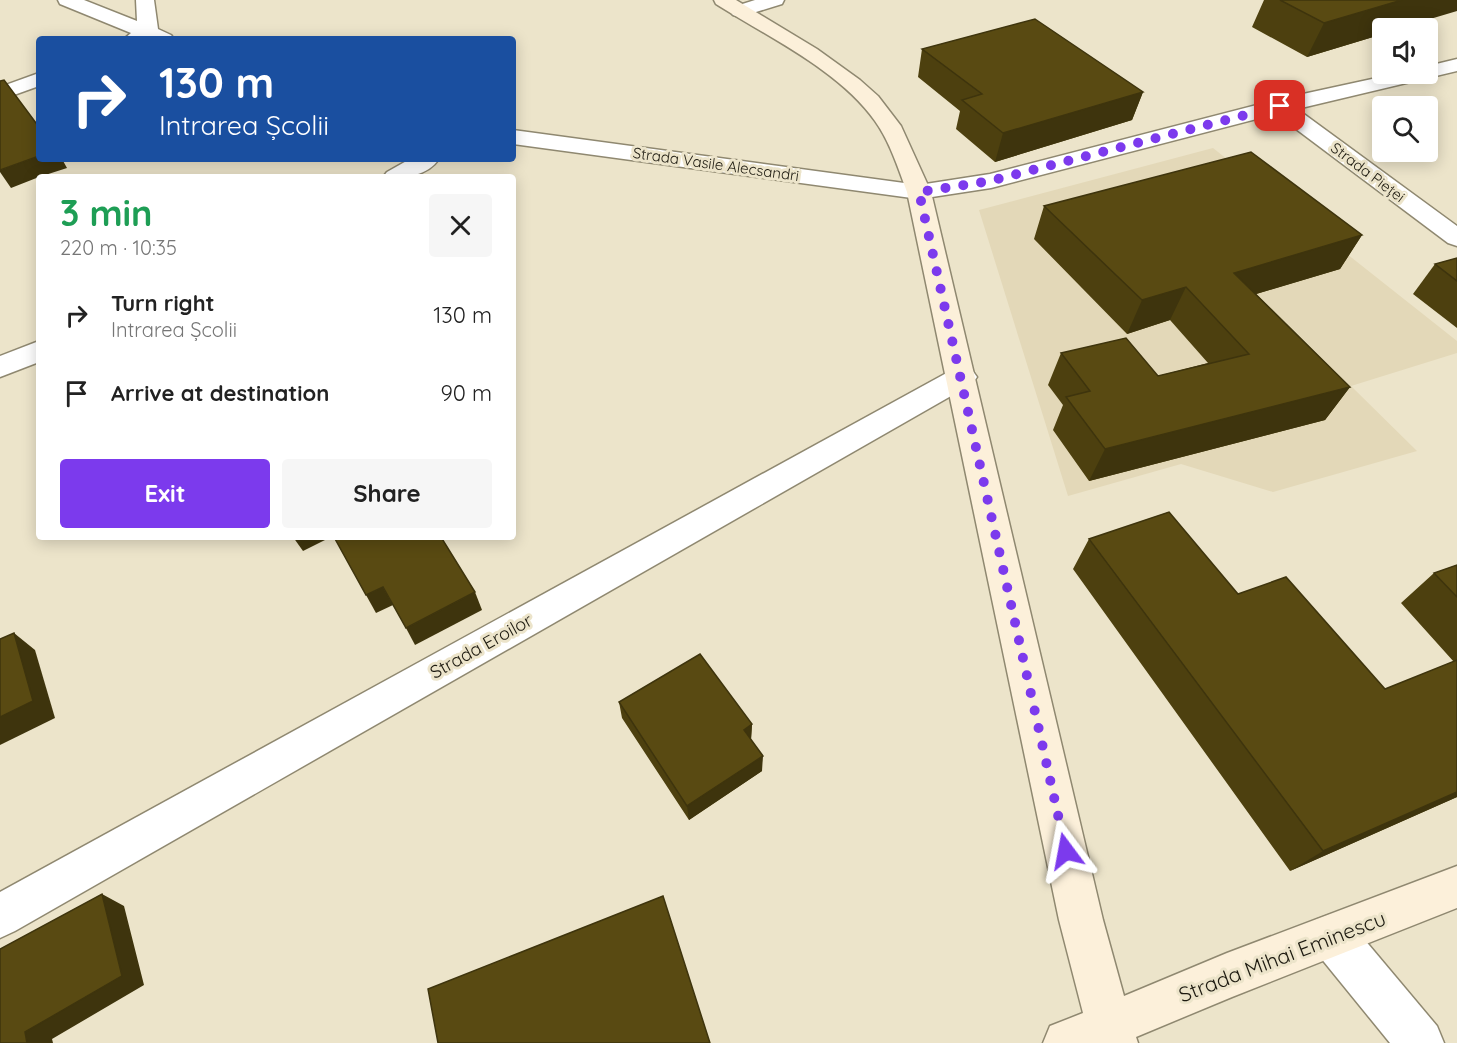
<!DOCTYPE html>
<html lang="en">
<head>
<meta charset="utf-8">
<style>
  :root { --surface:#fff; --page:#f6f6f6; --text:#222; --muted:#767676; --accent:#7c3aed }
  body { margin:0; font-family:Quicksand,sans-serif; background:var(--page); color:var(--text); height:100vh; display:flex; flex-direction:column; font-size:22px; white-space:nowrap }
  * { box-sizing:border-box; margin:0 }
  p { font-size:20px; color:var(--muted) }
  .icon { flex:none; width:33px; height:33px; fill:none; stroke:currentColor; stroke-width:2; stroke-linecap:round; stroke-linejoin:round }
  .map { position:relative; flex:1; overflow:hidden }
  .drawer { position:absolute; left:36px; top:174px; width:480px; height:366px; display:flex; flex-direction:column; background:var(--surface); border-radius:6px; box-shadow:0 3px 15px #0003 }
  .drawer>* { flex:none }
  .top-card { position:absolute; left:36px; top:36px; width:480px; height:126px; border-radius:6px; box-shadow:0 3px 15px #0003; background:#1a4fa0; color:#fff; overflow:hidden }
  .buttons { position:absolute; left:1372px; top:18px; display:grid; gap:12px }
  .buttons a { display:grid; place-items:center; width:66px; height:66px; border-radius:6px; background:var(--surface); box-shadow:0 3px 15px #0003; font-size:30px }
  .pin { position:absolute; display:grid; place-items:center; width:51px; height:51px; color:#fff; margin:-26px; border-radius:12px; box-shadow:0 3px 9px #0006 }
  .me { position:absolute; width:66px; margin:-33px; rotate:347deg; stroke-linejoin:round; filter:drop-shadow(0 0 4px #0008) }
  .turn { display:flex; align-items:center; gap:21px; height:126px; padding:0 24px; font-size:27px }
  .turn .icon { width:78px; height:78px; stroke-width:2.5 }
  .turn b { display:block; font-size:42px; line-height:51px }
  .round { display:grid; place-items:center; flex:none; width:63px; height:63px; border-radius:6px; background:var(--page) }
  .summary { display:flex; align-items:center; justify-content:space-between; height:102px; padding:0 24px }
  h1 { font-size:36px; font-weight:700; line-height:45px; color:#1e9e55 }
  .action { display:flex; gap:12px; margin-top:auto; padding:12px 24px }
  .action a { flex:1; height:69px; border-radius:6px; background:var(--accent); color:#fff; font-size:24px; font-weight:700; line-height:69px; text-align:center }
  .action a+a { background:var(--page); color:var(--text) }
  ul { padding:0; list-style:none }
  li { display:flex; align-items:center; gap:18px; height:78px; padding:0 24px }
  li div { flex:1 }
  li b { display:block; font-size:22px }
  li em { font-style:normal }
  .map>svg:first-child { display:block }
  .built { fill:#e3d8b8 }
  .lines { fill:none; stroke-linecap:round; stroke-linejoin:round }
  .minor-casing { stroke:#8f8870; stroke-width:3 }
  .secondary-casing { stroke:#8f8870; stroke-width:3 }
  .minor { fill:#fff; fill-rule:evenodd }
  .secondary { fill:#fcf0da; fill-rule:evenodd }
  .wall { fill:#4d400f }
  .shaded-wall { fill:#3e340d }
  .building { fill:#594a12; stroke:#3e340d; stroke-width:1.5 }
  .route { stroke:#7c3aed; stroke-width:10; stroke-dasharray:0 18 }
  .labels { text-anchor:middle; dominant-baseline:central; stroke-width:6; stroke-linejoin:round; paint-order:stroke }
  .far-street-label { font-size:15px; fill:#1c190f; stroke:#ece4ca }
  .street-label { font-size:18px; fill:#1c190f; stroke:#ece4ca }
  .near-street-label { font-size:21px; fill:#1c190f; stroke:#ece4ca }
</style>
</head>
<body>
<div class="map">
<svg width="1457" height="1043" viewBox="0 0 1457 1043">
  <rect width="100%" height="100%" fill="#ece4ca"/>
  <!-- built -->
  <polygon class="built" points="1213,148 1457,341 1457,353 1351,386 1417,451 1273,492 1181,464 1068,496 979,210"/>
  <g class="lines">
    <!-- minor casing -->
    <g class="minor-casing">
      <g id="minor">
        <polygon points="58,0 84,0 137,21 136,0 154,0 158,29 171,35 174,39 124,39 131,33 60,4"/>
        <polygon points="755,0 784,0 782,4 740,17 733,15 730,11 733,7"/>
        <polygon points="1457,59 1457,71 1297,109 1457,226 1457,246 1448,243 1276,114 991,188 919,199 513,144 513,130 919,185 990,174 1280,99 1395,74 1428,74 1428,66"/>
        <polygon points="39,73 39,86 0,100 0,87"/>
        <path d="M410,159H439C426,178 403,177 383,177L387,172Z"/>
        <polygon points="39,341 39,362 0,377 0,356"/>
        <polygon points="962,367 972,370 977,377 972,384 15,931 0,938 0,892 952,370"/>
        <polygon points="1332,914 1348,920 1437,1026 1444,1043 1390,1043 1316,952 1310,936 1316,920"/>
      </g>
    </g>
    <!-- secondary casing -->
    <g class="secondary-casing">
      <path id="secondary" d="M714,0H736L817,49L860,80L878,96L901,126L931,192L1103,920L1124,996L1227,953L1457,866V908L1232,997L1136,1037L1138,1043H1043L1050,1026L1083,1013L1059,920L907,192C898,168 890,142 875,121C839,70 768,37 716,4Z"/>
    </g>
    <!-- minor -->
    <use href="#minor" class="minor"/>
    <!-- secondary -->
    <use href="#secondary" class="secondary"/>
  </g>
  <!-- wall -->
  <g class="wall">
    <polygon points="1264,0 1457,0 1383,28 1383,34 1307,57 1252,27"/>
    <polygon points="922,49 1143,92 1132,120 995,162 956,129 960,111 918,77"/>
    <polygon points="1044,206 1362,235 1340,269 1256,294 1350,387 1325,420 1089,481 1053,430 1063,405 1048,385 1061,353 1158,376 1208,363 1170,320 1127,334 1034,239"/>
    <polygon points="1457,258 1457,328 1413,294 1435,264"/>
    <polygon points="1089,539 1238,594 1385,689 1454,662 1401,603 1434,573 1457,565 1457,797 1290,871 1073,569"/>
    <polygon points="619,702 752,724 751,739 762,771 689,820 622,718"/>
  </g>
  <!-- shaded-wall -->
  <g class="shaded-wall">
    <polygon points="1402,0 1457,0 1457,11 1400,28 1383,28 1383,34 1307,57 1324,23"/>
    <polygon points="1143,92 1132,120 995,162 1003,133"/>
    <polygon points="39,156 39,159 62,159 67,168 39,177 11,188 0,172 0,170"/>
    <polygon points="1362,235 1340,269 1216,306 1234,273"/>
    <polygon points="1186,287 1170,320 1127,334 1142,300"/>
    <polygon points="1350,387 1325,420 1089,481 1105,449"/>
    <polygon points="293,537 331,537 303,551"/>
    <polygon points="383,587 393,605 376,613 366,595"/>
    <polygon points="475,592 482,610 415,645 406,628"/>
    <polygon points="14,633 35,650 55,718 0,745 0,717"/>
    <polygon points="752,724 751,740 744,730"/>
    <polygon points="763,756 762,771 689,820 687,806"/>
    <polygon points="1457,792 1457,797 1290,871 1323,851"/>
    <polygon points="102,894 124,906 144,985 52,1039 53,1043 27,1043 25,1032"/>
  </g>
  <!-- building -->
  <g class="building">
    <polygon points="1280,0 1402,0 1324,23"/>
    <polygon points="1035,19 1143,92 1003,133 962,100 982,94 922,49"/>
    <polygon points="4,80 39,127 39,156 0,170 0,81"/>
    <polygon points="1251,152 1362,235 1234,273 1350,387 1105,449 1066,397 1090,391 1061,353 1126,338 1158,376 1249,354 1186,287 1142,300 1044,206"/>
    <polygon points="1457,258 1457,281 1435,264"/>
    <polygon points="1169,512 1238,594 1286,577 1385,689 1457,660 1457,792 1323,851 1089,539"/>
    <polygon points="334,537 441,537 475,592 406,628 383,587 366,595"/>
    <polygon points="1457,565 1457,597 1434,573"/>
    <polygon points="14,633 33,701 0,717 0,639"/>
    <polygon points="700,654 752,724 744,730 763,756 687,806 619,702"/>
    <polygon points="102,894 122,976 25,1032 27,1043 0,1043 0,949"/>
    <polygon points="663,896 710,1043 438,1043 428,989"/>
  </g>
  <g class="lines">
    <!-- route -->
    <polyline class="route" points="1066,851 919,192 990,181 1280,106"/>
  </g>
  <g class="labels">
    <!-- far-street labels -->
    <g class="far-street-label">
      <text transform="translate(716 164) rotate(8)">Strada Vasile Alecsandri</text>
      <text transform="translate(1368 172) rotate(37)">Strada Pieței</text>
    </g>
    <!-- street labels -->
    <g class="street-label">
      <text transform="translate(481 646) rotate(-29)">Strada Eroilor</text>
    </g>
    <!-- near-street labels -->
    <g class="near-street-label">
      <text transform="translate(1282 956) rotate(-21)">Strada Mihai Eminescu</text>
    </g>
  </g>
</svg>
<div class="buttons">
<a><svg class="icon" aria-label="sound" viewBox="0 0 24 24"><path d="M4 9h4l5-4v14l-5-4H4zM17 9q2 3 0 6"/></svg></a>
<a><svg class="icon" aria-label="search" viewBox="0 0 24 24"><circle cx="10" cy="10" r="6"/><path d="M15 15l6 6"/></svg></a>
</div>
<div class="pin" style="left:1280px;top:106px;background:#d93025"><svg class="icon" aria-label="arrive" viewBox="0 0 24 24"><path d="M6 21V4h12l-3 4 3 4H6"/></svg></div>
<svg class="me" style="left:1066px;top:851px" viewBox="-20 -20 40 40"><path d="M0-17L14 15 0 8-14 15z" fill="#7c3aed" stroke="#fff" stroke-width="4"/></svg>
<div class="top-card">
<div class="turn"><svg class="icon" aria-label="right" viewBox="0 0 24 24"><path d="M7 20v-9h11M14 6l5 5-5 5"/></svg><div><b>130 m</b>Intrarea Școlii</div></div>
</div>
<section class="drawer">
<div class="summary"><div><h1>3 min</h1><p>220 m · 10:35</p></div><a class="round"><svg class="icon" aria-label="close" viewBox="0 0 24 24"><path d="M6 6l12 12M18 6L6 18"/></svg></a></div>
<ul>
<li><svg class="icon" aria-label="right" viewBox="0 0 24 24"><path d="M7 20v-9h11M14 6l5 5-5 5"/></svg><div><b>Turn right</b><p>Intrarea Școlii</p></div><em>130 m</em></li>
<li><svg class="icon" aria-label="arrive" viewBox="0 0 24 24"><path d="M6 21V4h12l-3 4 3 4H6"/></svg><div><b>Arrive at destination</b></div><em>90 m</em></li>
</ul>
<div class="action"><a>Exit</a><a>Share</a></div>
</section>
</div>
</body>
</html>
